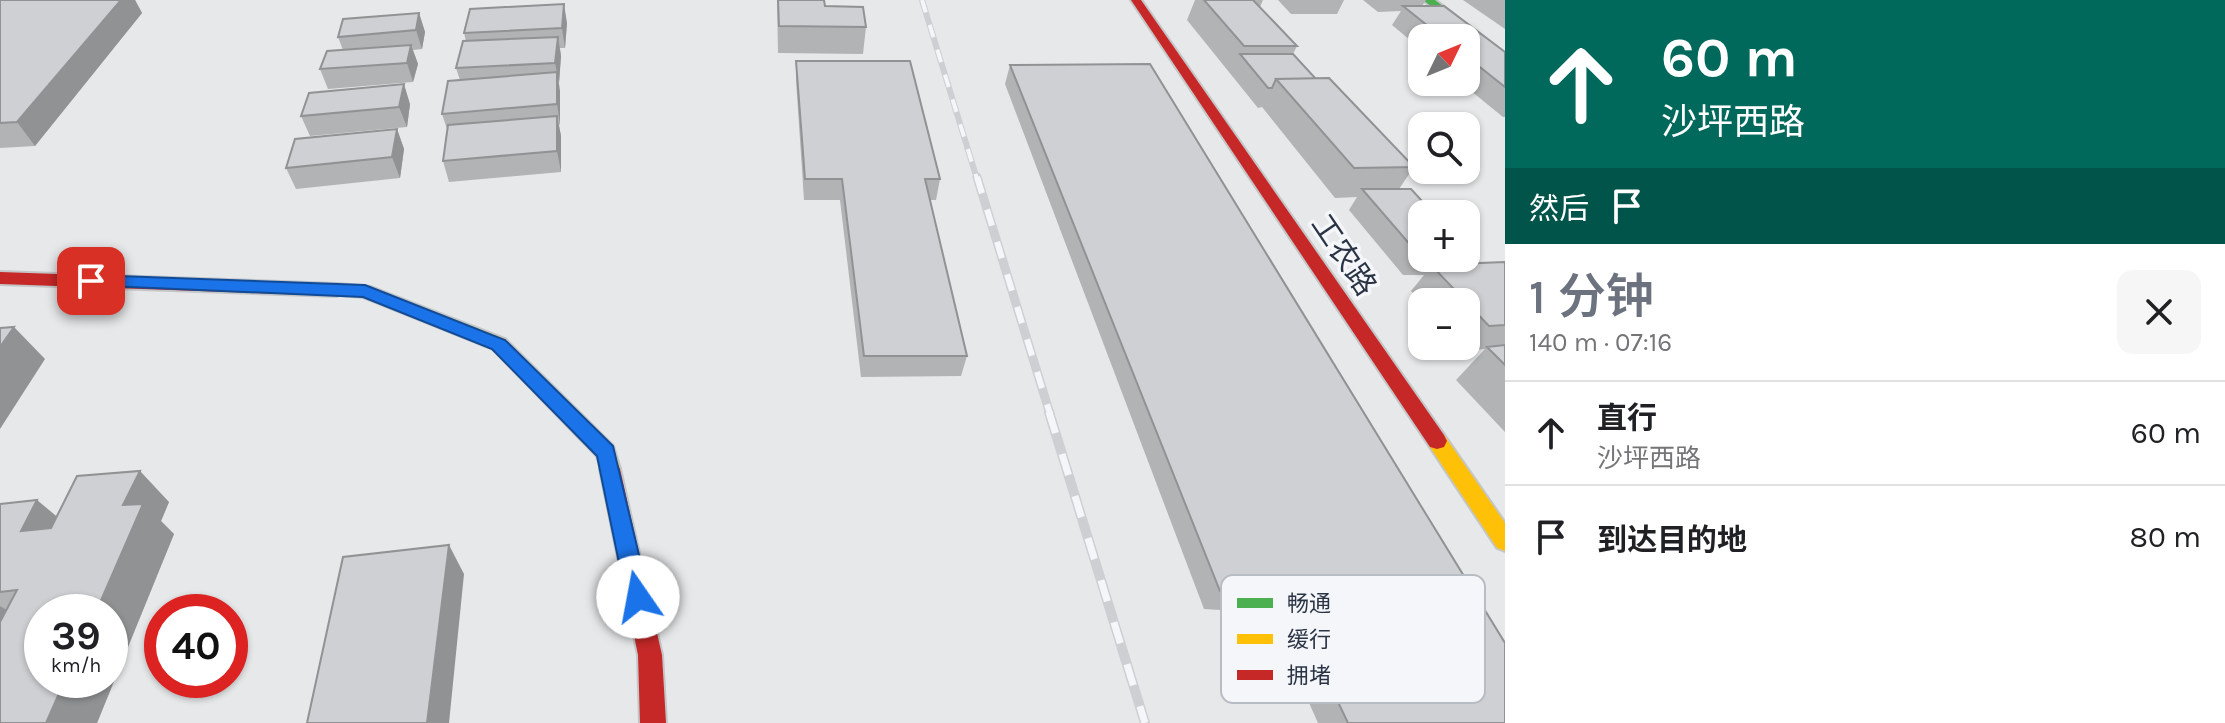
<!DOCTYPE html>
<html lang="zh">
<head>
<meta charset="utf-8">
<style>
  :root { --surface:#fff; --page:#f6f6f6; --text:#202124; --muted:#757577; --line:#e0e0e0; --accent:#6c737f }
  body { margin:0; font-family:Karla,"Noto Sans SC",sans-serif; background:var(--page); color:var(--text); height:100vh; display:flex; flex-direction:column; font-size:30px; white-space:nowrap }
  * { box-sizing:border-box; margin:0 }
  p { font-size:26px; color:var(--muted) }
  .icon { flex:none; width:44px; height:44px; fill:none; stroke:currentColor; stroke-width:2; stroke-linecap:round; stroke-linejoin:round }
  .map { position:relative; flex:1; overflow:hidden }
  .drawer { display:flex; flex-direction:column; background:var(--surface); width:720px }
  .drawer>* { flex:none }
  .hud { background:#00695c; color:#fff; overflow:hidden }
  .needle { width:52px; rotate:47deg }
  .controls { position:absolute; left:1408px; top:24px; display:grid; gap:16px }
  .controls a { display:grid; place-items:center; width:72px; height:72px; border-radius:16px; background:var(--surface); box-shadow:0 2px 6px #0004; font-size:40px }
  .speed { position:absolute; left:24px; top:594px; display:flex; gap:16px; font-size:40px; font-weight:700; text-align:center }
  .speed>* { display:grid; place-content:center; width:104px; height:104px; border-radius:50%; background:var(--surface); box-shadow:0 2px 6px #0004; line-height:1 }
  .speed small { font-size:20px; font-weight:400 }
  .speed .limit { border:12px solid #d22; background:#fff; color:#111 }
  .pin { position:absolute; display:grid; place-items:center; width:68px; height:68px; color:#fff; margin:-34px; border-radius:16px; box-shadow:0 4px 12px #0006 }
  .me { position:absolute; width:88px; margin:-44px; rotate:348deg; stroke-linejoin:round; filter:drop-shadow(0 0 6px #0008) }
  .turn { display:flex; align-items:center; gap:28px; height:168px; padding:0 24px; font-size:36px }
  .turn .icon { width:104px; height:104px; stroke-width:2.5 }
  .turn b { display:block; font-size:56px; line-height:68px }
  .then { display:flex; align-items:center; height:76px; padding:0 24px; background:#0003; gap:16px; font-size:30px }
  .round { display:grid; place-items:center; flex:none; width:84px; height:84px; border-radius:16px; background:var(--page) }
  .head { display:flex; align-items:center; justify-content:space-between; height:136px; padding:0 24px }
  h1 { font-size:48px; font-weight:600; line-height:60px; color:var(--accent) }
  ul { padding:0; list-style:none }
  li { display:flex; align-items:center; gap:24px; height:104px; padding:0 24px; border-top:2px solid var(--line) }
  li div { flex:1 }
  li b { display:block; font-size:30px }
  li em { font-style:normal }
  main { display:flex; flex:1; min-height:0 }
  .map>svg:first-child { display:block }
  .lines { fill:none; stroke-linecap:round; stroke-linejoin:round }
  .fast-casing { stroke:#c4c6c8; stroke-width:4 }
  .slow-casing { stroke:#c4c6c8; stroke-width:4 }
  .jam-casing { stroke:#c4c6c8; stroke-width:4 }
  .fast { fill:#4caf50; fill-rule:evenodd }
  .slow { fill:#ffc107; fill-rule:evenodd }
  .jam { fill:#c62828; fill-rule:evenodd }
  .rail-far2-casing { stroke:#cecfd2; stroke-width:6 }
  .rail-far1-casing { stroke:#cecfd2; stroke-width:9 }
  .rail-casing { stroke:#cecfd2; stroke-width:10 }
  .rail-far2 { stroke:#f4f6f9; stroke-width:4; stroke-dasharray:13; stroke-linecap:butt }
  .rail-far1 { stroke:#f4f6f9; stroke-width:6; stroke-dasharray:17; stroke-linecap:butt }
  .rail { stroke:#f4f6f9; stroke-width:7; stroke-dasharray:22; stroke-linecap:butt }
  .wall { fill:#b1b3b5 }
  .shaded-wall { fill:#909294 }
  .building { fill:#ced0d3; stroke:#909294; stroke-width:2 }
  .route { fill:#1a73e8; stroke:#114b97; stroke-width:2 }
  .labels { text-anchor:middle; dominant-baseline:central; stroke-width:7; stroke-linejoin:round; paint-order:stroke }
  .street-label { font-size:30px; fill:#2b3445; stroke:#f4f6f9 }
  .key { fill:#f4f6f9; stroke:#b8bcc3; stroke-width:2 }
  .key-label { font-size:22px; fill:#2b3445 }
</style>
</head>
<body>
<main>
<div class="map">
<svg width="1505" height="723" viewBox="0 0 1505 723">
  <rect width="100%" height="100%" fill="#e6e8ea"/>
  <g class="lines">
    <!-- fast casing -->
    <g class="fast-casing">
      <polygon id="fast" points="1423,0 1435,0 1505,54 1505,64"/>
    </g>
    <!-- slow casing -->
    <g class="slow-casing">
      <g id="slow">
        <polygon points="337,284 371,287 505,339 613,446 620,469 617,475 610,477 603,475 597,456 493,349 363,297 331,294 329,290 331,286"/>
        <polygon points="1437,433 1444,435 1505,523 1505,551 1497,548 1430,447 1427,441 1430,435"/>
      </g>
    </g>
    <!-- jam casing -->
    <g class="jam-casing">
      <g id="jam">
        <polygon points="1131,0 1141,0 1444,435 1447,441 1444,447 1437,449 1430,447"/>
        <polygon points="0,272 337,284 345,290 337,296 0,284"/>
        <polygon points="610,461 617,463 620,469 662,655 666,723 640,723 638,655 600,469 603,463"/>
      </g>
    </g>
    <!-- fast -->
    <use href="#fast" class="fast"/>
    <!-- slow -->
    <use href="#slow" class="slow"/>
    <!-- jam -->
    <use href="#jam" class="jam"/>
    <!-- rail-far2 casing -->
    <g class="rail-far2-casing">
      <polyline id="rail-far2" points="922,0 977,179"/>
    </g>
    <!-- rail-far1 casing -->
    <g class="rail-far1-casing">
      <polyline id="rail-far1" points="977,177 1050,414"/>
    </g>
    <!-- rail casing -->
    <g class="rail-casing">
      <polyline id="rail" points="1049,412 1145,723"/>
    </g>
    <!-- rail-far2 -->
    <use href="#rail-far2" class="rail-far2"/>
    <!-- rail-far1 -->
    <use href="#rail-far1" class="rail-far1"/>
    <!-- rail -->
    <use href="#rail" class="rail"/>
  </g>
  <!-- wall -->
  <g class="wall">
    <polygon points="0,0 135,0 142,13 35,146 0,148"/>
    <polygon points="777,0 824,0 825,6 866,27 863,54 778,53"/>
    <polygon points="1195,0 1263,0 1260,7 1297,46 1293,54 1316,79 1414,167 1399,189 1422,214 1422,258 1466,258 1466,248 1471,253 1463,264 1505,262 1505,432 1456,380 1485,349 1465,351 1461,346 1466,346 1466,302 1422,303 1411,291 1424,275 1403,275 1349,210 1357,197 1335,198 1262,107 1258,108 1187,20"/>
    <polygon points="1278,0 1344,0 1337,14 1291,14"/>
    <polygon points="1363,0 1426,0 1422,6 1505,52 1505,117 1503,117 1460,82 1466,82 1466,38 1422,38 1422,50 1392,25 1401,11 1378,12"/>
    <polygon points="1463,0 1505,0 1505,29"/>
    <polygon points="419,13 425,32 422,49 413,50 418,64 413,82 328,89 320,69 343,50 338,37"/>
    <polygon points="567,23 565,48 560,48 561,56 559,83 560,92 560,124 559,125 561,136 561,172 449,182 443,161 447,129 442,114 460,80 456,68 466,41 464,33"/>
    <polygon points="796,61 940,179 936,200 930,200 967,356 961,376 861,377 840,200 804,200 796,80"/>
    <polygon points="1010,65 1505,723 1318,723 1269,613 1204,609 1005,84"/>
    <polygon points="410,104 407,127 310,136 301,116"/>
    <polygon points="397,129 404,149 400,178 296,189 286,168"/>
    <polygon points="169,502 161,521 174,534 97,723 0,723 0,504 57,517"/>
  </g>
  <!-- shaded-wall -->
  <g class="shaded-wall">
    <polygon points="121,0 135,0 142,13 35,146 17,122"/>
    <polygon points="564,4 567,23 565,48 562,28"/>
    <polygon points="419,13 425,32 422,49 416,30"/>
    <polygon points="558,37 561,56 559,83 555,63"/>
    <polygon points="411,45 418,64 413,82 407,63"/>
    <polygon points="557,72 560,92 560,124 557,104"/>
    <polygon points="404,84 410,104 407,127 399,107"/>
    <polygon points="557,116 561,136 561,172 557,151"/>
    <polygon points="397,129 404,149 400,178 392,157"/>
    <polygon points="14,327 45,359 0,429 0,347"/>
    <polygon points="140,471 169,502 161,521 174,534 97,723 46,723 65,680 110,680 110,612 96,612 123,505"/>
    <polygon points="37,500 73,530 21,531"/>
    <polygon points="449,545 464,574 449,723 427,723"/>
    <polygon points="0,606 24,621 0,649"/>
  </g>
  <!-- building -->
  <g class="building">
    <polygon points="0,0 121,0 17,122 0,123"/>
    <polygon points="778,0 824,0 825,6 863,7 866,27 779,26"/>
    <polygon points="1204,0 1253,0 1297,46 1244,46"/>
    <polygon points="564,4 562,28 464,33 470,9"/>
    <polygon points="1403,6 1444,6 1505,52 1505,87 1466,56 1466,38 1443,38"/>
    <polygon points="419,13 416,30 338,37 343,19"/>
    <polygon points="558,37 555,63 456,68 463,41"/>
    <polygon points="411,45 407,63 320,69 327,51"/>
    <polygon points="1240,54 1293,54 1316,79 1276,79 1272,88 1268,88"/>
    <polygon points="796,61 910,61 940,179 925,179 967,356 864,356 842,179 805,179"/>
    <polygon points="1150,64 1505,643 1505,723 1348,723 1287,595 1220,591 1010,65"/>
    <polygon points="557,72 557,104 442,114 448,81"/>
    <polygon points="1329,78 1414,167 1354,168 1276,79"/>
    <polygon points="404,84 399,107 301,116 309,93"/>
    <polygon points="557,116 557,151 443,161 448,125"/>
    <polygon points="397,129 392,157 286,168 295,139"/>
    <polygon points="1362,189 1411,189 1434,214 1422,214 1422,255 1419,255"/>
    <polygon points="1505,262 1505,325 1489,326 1431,265"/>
    <polygon points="14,327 0,347 0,328"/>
    <polygon points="1505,345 1505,365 1487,347"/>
    <polygon points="140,471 123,505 143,504 96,612 42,612 42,680 65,680 46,723 0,723 0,622 17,590 0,592 0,504 37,500 21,531 51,528 77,476"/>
    <polygon points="449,545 427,723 307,723 343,557"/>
  </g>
  <!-- route -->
  <polygon class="route" points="91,275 365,285 505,340 613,446 649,597 646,605 638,608 630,605 626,597 597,456 492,349 363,297 85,285 83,281"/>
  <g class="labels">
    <!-- street labels -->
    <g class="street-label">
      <text transform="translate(1344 255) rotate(56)">工农路</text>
    </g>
  </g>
  <!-- legend -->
  <rect x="1221" y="575" width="264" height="128" rx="12" class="key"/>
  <rect x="1237" y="598" width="36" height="10" fill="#4caf50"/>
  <rect x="1237" y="634" width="36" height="10" fill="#ffc107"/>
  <rect x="1237" y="670" width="36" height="10" fill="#c62828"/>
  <g class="key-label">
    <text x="1287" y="611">畅通</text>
    <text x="1287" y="647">缓行</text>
    <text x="1287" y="683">拥堵</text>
  </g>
</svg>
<div class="controls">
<a><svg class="needle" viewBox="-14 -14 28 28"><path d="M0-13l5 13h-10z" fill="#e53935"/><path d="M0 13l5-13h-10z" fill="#757577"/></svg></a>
<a><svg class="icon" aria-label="search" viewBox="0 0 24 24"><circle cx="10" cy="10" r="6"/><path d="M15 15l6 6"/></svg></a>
<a>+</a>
<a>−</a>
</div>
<div class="speed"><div>39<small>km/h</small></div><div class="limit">40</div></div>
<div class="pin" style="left:91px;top:281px;background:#d93025"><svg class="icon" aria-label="arrive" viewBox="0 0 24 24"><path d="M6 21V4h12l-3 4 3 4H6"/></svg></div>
<svg class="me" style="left:638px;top:597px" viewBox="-20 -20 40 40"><circle r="19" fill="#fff"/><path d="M0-13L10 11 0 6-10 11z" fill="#1a73e8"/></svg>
</div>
<section class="drawer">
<div class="hud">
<div class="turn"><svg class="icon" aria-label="ahead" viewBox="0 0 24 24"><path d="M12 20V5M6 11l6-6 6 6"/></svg><div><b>60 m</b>沙坪西路</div></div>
<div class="then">然后<svg class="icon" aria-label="arrive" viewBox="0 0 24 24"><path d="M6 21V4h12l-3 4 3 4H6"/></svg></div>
</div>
<div class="head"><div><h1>1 分钟</h1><p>140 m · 07:16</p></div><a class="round"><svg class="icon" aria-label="close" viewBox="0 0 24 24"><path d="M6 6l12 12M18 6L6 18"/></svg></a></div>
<ul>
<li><svg class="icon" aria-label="ahead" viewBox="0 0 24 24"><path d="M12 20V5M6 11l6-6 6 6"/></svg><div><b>直行</b><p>沙坪西路</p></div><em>60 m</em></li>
<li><svg class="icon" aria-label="arrive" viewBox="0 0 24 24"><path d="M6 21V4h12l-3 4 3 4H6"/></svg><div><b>到达目的地</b></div><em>80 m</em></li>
</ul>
</section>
</main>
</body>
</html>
